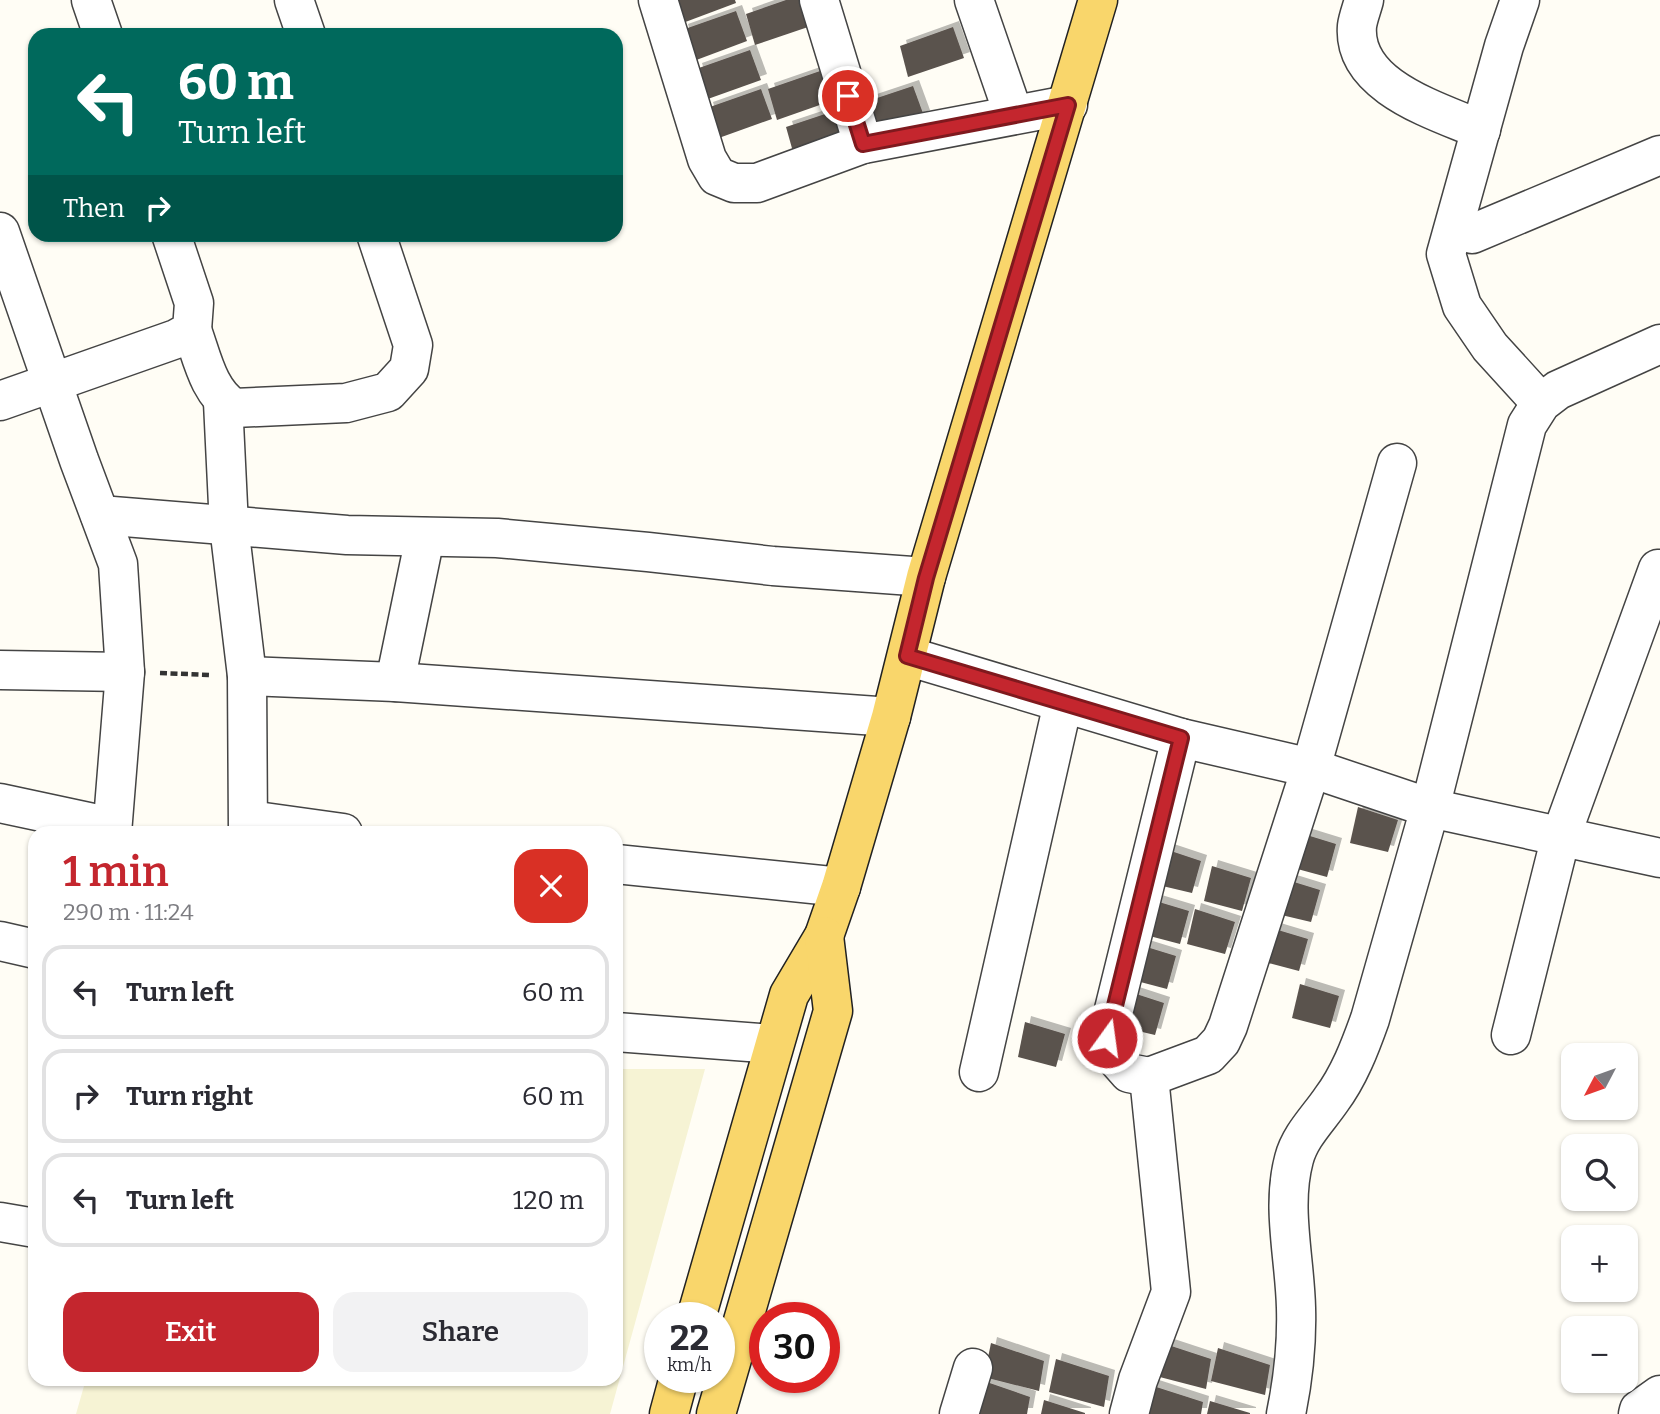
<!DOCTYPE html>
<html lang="en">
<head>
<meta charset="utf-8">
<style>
  :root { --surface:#fff; --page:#f2f2f3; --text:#2b2b33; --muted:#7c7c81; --line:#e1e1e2; --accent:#c4262e }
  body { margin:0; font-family:Bitter,serif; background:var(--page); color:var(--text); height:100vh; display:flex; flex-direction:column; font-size:26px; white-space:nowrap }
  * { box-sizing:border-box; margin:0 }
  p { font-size:23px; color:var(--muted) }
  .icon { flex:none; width:38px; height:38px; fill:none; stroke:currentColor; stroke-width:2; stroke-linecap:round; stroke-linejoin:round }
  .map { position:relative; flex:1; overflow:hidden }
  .details { position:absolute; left:28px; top:826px; width:595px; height:560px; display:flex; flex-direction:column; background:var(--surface); border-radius:21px; box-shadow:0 2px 5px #0004 }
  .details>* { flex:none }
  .hud { position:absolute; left:28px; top:28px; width:595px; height:214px; border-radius:21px; box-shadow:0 2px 5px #0004; background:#00695c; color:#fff; overflow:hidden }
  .needle { width:46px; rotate:229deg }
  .fabs { position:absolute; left:1561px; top:1043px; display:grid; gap:14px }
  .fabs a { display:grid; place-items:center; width:77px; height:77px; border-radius:14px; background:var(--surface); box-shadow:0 2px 5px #0004; font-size:35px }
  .speed { position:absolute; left:644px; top:1302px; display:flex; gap:14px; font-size:35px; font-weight:700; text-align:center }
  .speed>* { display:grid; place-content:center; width:91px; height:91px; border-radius:50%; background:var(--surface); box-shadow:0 2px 5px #0004; line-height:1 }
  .speed small { font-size:18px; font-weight:400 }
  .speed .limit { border:10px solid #d22; background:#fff; color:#111 }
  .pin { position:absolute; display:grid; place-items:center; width:60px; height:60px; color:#fff; margin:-30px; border:4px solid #fff; border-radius:50%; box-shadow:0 2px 7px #0007 }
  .me { position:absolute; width:77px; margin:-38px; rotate:14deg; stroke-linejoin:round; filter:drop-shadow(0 0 5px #0008) }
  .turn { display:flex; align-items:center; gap:24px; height:147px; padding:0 35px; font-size:32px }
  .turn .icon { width:91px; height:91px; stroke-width:2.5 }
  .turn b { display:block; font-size:49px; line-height:60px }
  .then { display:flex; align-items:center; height:66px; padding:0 35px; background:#0003; gap:14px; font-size:26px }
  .round { display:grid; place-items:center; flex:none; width:74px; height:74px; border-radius:21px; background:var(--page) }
  .summary { display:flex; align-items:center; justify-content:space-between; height:119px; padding:0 35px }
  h1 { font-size:42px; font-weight:600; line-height:52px; color:var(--accent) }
  .cta { display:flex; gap:14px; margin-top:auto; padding:14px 35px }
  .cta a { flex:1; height:80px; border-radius:21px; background:var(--accent); color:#fff; font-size:28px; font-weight:600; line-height:80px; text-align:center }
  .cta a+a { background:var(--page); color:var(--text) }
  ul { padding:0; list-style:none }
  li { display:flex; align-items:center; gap:21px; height:94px; margin:0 14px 10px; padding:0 21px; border:4px solid var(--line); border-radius:21px }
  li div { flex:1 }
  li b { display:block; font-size:26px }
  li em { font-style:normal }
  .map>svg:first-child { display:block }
  .farmland { fill:#f6f3d4 }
  .building { fill:#5a524d; filter:url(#shadow) }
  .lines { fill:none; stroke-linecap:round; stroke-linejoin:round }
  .minor-casing { stroke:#444; stroke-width:41 }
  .major-casing { stroke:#222; stroke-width:41 }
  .path { stroke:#333; stroke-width:4.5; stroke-dasharray:7 3.5; stroke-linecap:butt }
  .minor { stroke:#fff; stroke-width:38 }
  .major { stroke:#f9d66b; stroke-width:38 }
  .route-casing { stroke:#7f191e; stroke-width:18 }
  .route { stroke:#c4262e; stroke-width:12 }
</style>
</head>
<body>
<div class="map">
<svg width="1660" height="1414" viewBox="0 0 1660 1414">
  <defs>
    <filter id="shadow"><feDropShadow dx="6" dy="-6" stdDeviation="0" flood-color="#0004"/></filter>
  </defs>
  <rect width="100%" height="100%" fill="#fffdf5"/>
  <polygon class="farmland" points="616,1069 705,1069 610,1414 76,1414 86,1379 616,1379"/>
  <g class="building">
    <polygon points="674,0 735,0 736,3 680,24"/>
    <polygon points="786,0 802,0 811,26 755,45 746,14"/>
    <polygon points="736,11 747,41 691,62 682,30"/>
    <polygon points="953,27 964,58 908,77 900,46"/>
    <polygon points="750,50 761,80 705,100 696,69"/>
    <polygon points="823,70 834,100 777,120 768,89"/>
    <polygon points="913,86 924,116 868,136 859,104"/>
    <polygon points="761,89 772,119 716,139 707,108"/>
    <polygon points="840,109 851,139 795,159 786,127"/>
    <polygon points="1358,807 1398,820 1388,852 1350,843"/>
    <polygon points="1297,832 1336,844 1327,877 1290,867"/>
    <polygon points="1162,848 1201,861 1192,893 1154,884"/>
    <polygon points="1212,866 1251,878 1242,911 1204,901"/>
    <polygon points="1281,878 1320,890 1311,922 1273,913"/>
    <polygon points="1149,899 1189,911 1180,944 1142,934"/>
    <polygon points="1195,909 1235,922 1225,954 1187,944"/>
    <polygon points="1268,927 1308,939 1299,971 1261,961"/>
    <polygon points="1137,944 1176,956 1167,989 1129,979"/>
    <polygon points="1300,984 1339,996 1330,1028 1292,1018"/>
    <polygon points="1124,990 1164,1003 1155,1035 1117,1026"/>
    <polygon points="1025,1022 1065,1034 1056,1067 1018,1057"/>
    <polygon points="1159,1342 1211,1359 1206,1389 1152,1375"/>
    <polygon points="991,1343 1044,1361 1039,1391 984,1377"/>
    <polygon points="1218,1348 1270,1365 1265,1395 1211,1381"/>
    <polygon points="1056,1359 1109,1376 1104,1407 1049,1392"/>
    <polygon points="978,1379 1030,1397 1027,1414 976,1414"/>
    <polygon points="1150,1385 1203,1402 1201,1414 1144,1414"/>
    <polygon points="1044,1400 1085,1413 1085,1414 1041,1414"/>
    <polygon points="1210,1401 1250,1413 1250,1414 1207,1414"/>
  </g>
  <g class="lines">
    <g class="minor-casing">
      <g id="minor">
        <polyline points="91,0 103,35"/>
        <polyline points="294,0 306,35"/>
        <polyline points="658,0 707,159 717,176 734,183 757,183 863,144 1068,105"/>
        <polyline points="819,0 863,144"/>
        <polyline points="974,0 1013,113"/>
        <path d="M1364,0c-2,8 -6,18 -7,26 -5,61 81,85 124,104"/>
        <polyline points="1520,0 1504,46 1446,254 1462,306 1490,347 1541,403"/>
        <polyline points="0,232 79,460 118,564 125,672 112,833"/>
        <polyline points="1472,234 1660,155"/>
        <path d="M192,330c10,27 16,62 42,78l112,-5 42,-11 21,-23 4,-24 -37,-111"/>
        <polyline points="0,401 176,339 192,330 194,303 171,234"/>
        <polyline points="223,402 229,526 247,676 248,833"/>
        <polyline points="100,515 347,535 497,538 648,552 773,566 926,577"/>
        <polyline points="907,656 1181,738 1311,768 1430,808 1660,858"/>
        <polyline points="0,670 125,672"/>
        <polyline points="247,676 395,682 891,717"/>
        <polyline points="395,682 425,537"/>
        <polyline points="1181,738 1107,1038 1114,1056 1129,1073 1149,1077 1208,1055 1221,1041 1228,1026 1311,768 1397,463"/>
        <polyline points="0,803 112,827"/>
        <polyline points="249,820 343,833"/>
        <polyline points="616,864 841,887"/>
        <polyline points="0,941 35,949"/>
        <polyline points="616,1032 774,1044"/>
        <polyline points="1511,1035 1561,836 1658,569"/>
        <polyline points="979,1072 1063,703"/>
        <polyline points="0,1222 35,1228"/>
        <polyline points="959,1414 973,1368"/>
        <polyline points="1129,1414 1138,1380 1171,1292 1149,1077"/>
        <path d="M1286,1414c7,-34 11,-72 10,-106 -1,-49 -15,-101 -2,-149 6,-23 24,-40 37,-59 18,-24 29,-53 39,-81l60,-211 97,-383 14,-22 17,-13 102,-46"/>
        <polyline points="1638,1414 1639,1410 1660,1395"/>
      </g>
    </g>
    <g class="major-casing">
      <g id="major">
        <polyline points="696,1318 789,995 824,936 841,887 891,717 926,577 1098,0"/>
        <polyline points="669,1414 679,1377"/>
        <polyline points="716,1414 833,1011 824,936"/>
      </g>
    </g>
    <polyline class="path" points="160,673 211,675"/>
    <use href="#minor" class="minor"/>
    <use href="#major" class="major"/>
  </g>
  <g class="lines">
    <g class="route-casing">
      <polyline id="route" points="848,96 863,144 1068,105 926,578 907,656 1181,738 1107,1038"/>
    </g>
    <use href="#route" class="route"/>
  </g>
</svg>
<div class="fabs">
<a><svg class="needle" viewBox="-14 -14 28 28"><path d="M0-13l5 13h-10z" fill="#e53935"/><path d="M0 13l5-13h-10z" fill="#7c7c81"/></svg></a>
<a><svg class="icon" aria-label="search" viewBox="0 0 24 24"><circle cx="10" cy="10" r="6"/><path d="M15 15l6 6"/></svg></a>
<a>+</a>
<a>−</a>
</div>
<div class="speed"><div>22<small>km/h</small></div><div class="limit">30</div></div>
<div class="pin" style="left:848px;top:96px;background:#d93025"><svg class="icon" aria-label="arrive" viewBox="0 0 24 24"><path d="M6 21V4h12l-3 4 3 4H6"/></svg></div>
<svg class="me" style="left:1107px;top:1038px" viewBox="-20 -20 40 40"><circle r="17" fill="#c4262e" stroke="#fff" stroke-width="3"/><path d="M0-11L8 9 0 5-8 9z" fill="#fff"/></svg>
<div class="hud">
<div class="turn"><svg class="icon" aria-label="left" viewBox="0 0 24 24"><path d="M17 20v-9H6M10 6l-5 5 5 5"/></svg><div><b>60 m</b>Turn left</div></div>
<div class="then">Then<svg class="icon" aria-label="right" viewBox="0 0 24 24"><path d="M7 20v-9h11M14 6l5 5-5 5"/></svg></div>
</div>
<section class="details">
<div class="summary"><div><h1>1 min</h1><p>290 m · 11:24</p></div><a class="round" style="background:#d93025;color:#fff"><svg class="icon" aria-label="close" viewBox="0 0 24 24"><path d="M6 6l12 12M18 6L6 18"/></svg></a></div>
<ul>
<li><svg class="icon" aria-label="left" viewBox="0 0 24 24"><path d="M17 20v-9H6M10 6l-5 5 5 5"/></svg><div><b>Turn left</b></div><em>60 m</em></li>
<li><svg class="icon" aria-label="right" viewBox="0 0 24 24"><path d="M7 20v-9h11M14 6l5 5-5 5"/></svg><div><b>Turn right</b></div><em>60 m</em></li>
<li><svg class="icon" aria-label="left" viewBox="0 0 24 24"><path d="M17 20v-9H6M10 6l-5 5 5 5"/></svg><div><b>Turn left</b></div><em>120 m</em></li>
</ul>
<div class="cta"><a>Exit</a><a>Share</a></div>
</section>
</div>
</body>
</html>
